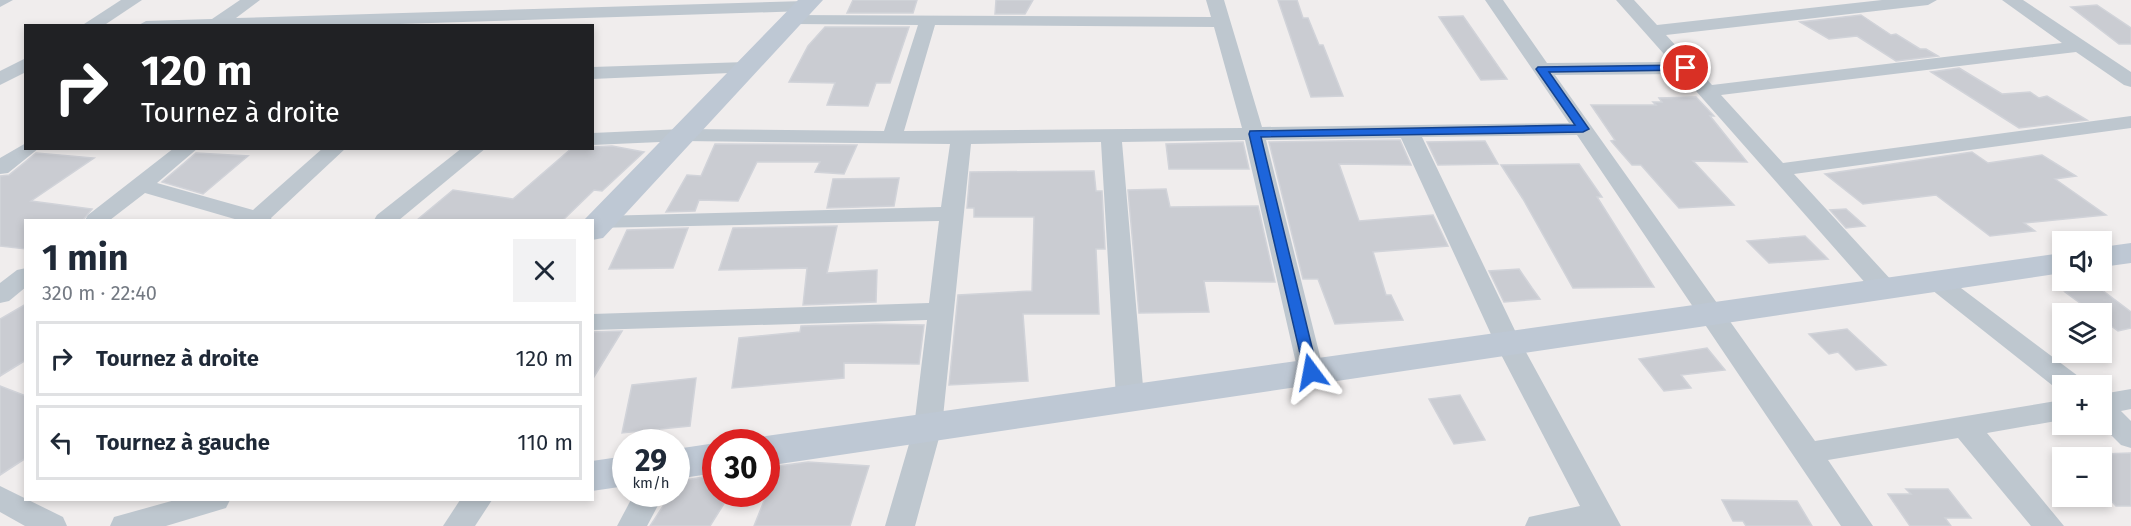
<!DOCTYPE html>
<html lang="fr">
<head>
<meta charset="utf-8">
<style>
  :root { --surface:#fff; --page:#f2f2f3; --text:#1f2937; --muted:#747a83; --line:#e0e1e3 }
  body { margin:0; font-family:"Fira Sans",sans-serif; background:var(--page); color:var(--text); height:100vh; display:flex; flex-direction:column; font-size:22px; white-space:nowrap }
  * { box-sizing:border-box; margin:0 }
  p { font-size:20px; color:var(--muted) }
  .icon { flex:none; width:33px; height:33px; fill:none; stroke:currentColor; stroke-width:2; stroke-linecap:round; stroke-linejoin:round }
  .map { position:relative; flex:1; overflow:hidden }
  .details { position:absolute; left:24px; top:219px; width:570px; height:282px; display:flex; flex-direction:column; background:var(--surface); border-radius:0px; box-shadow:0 3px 9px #0003 }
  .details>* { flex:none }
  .top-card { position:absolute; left:24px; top:24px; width:570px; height:126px; border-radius:0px; box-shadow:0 3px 9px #0003; background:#202124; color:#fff; overflow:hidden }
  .buttons { position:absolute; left:2052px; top:231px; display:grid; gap:12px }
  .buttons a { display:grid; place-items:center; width:60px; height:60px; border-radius:0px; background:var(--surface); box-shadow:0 3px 9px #0003; font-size:30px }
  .speed { position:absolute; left:612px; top:429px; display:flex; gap:12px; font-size:30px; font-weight:700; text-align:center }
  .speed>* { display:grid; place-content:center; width:78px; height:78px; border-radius:50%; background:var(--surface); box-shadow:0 3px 9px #0003; line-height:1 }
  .speed small { font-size:15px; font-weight:400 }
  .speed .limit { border:9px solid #d22; background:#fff; color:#111 }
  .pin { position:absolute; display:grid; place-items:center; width:51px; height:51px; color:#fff; margin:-26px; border:3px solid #fff; border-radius:50%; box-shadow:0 2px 6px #0007 }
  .me { position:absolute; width:66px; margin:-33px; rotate:347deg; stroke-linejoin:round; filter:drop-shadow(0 0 4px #0008) }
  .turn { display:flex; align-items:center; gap:21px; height:126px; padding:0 18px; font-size:27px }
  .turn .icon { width:78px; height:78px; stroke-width:2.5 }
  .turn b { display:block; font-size:42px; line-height:51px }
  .round { display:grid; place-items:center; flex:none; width:63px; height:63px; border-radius:0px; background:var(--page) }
  .headline { display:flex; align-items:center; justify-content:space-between; height:102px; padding:0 18px }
  h1 { font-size:36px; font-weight:700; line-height:45px }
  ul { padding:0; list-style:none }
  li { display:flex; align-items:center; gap:18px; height:75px; margin:0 12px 9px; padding:0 6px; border:3px solid var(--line); border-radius:0px }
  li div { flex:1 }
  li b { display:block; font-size:22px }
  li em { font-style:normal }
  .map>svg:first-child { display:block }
  .building { fill:#caccd2; stroke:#d1d3d9; stroke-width:1.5 }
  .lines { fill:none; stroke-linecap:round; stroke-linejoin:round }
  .street { fill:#bec7cf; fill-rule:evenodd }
  .secondary { fill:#bec8d4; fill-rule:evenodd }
  .route { fill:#1d65db; stroke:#13428e; stroke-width:1.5 }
</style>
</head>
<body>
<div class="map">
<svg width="2131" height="526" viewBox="0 0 2131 526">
  <rect width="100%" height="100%" fill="#f0eded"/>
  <g class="building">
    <polygon points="853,0 917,0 913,13 847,13"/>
    <polygon points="996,0 1033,0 1025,14 995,14"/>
    <polygon points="1278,0 1297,0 1303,18 1308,18 1319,45 1323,45 1343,96 1311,97"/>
    <polygon points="2097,5 2131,28 2131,44 2119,44 2071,7"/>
    <polygon points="1861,15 1891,35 1896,34 1920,49 1926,49 1938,56 1896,61 1857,36 1829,39 1800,22"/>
    <polygon points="1463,16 1507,79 1481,80 1439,17"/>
    <polygon points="825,27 909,27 890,83 876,83 868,106 827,105 835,83 789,82 808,46"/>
    <polygon points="1959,68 2002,94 2030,92 2039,98 2047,96 2087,120 2019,128 1931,72"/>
    <polygon points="1696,97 1714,116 1710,116 1747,162 1693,161 1734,205 1679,208 1641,165 1632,165 1611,141 1615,140 1591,105 1656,105 1653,102 1662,102 1659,98"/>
    <polygon points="1400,140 1411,165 1339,164 1359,221 1433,215 1448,246 1373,252 1386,295 1391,295 1403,320 1335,324 1318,279 1303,279 1269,142"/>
    <polygon points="1485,141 1498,164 1438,165 1427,142"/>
    <polygon points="1243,142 1249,169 1169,169 1166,144"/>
    <polygon points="715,144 856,145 857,145 844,174 815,172 820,162 757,162 738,201 699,200 695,211 666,212 687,175 701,176"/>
    <polygon points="612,146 644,152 602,191 594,190 563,220 417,220 453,190 513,199 572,148"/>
    <polygon points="1972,152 1988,163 2042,155 2076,176 2055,179 2106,215 2024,223 2035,231 1990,236 1936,195 1863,204 1825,174"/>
    <polygon points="36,153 94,158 31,201 92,209 83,220 26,220 26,249 0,246 0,176 9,175"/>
    <polygon points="196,153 248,156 203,194 162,182"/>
    <polygon points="1579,164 1602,197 1597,197 1654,287 1573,288 1523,199 1501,165"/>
    <polygon points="1094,171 1096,191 1102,191 1105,249 1096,249 1099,314 1023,314 1028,381 949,385 958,295 1032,291 1034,217 974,217 974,208 967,208 970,172"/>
    <polygon points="899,178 894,206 827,208 833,179"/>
    <polygon points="1166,189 1170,207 1258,206 1275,282 1204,281 1209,312 1139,313 1128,190"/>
    <polygon points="1846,209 1865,226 1846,228 1830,210"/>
    <polygon points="837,226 827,273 877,270 876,302 803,305 807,268 719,270 733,228"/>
    <polygon points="688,228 673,268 609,269 627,230"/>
    <polygon points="1805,236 1828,259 1769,263 1747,241"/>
    <polygon points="1519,269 1532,288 1540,299 1504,302 1489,271"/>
    <polygon points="2098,287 2131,312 2131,328 2118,331 2102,319 2102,314 2095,314 2065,292"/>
    <polygon points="26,304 26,360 0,376 0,319"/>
    <polygon points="875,324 924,325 919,364 844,363 844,378 732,388 739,338 800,332 801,326"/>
    <polygon points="1847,329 1886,365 1856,370 1838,352 1829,354 1809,334"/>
    <polygon points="622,331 592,380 592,332"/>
    <polygon points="1707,348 1725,370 1681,375 1691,388 1664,391 1639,359"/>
    <polygon points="696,378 690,426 622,433 632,385"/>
    <polygon points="0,386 26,396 26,458 0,475"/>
    <polygon points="1460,395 1485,440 1454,444 1429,399"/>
    <polygon points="2131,453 2131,506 2116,506 2102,491 2102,454"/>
    <polygon points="808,462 869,466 850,526 754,526 778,466"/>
    <polygon points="703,477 716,480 716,494 730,494 710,526 650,526 671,494 676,494 680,481"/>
    <polygon points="1906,489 1948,489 1971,518 1945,518 1951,526 1910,526 1888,494 1911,494"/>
    <polygon points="1722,500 1797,501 1812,526 1746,526 1743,521 1733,521"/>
  </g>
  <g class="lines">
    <g class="street">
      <polygon points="0,0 13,0 0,7"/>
      <polygon points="121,0 142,0 103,26 81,26"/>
      <polygon points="240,0 260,0 236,18 805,1 814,6 805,11 337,26 137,26 146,21 212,19"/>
      <path d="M1206,0h18l38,127 307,-4 -84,-123h18l44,63 124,-1 -55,-62h18l23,25 225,-25h55l-9,5 -262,30 46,50 350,-42 -60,-43h21l108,72v15l-7,-2 -48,-33 -355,43 62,68 348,-47v12l-337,46 99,108 3,6 -3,6 -9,2 -9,-2 -194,-220 -126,1 260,366 247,-41v20l-75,13 77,93h-33l-73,-88 -130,22 45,66h-32l-264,-391 -155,2 99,206 100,183h-96l4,-9 51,-11 -85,-163 -94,-205 -135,2 58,232 -4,7 -9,2 -9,-2 -4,-7 -53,-232 -123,2 22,256 -4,7 -10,3 -10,-3 -4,-7 -15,-256 -130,2 -29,283 -27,99h-30l29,-99 13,-107 -335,10v-16l337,-11 10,-82 -347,7v-8h-2l10,-4 341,-9 9,-63 -267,-3 -91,4v-12l91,-4 201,2 34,-106 -125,-1 -9,-5 3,-4 424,2zM935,25l279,2 28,101 -338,3z"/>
      <polygon points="26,58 26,72 0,85 0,71"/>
      <polygon points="746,62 755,68 753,72 592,79 592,67"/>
      <polygon points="26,143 26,148 39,148 8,173 0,174 0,158"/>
      <polygon points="174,148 198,148 157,183 253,210 323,148 346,148 271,218 272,220 238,220 145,193 110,220 85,220 88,215"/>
      <polygon points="462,148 486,148 399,220 374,220 377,215"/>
      <polygon points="26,268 26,287 9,301 0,303 0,283 17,270"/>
      <polygon points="1936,273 1945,276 2082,379 2085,386 2062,386 2062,393 1927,286 1924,281 1927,276"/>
      <polygon points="2131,389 2131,409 2121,411 2131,421 2131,448 2121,445 2100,424 2102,394"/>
      <polygon points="0,486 63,517 67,526 25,526 0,512"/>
      <polygon points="634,494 664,494 647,526 617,526"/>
      <polygon points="175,500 230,500 226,508 166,526 110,526 114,517"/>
      <polygon points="460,500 492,500 475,526 443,526"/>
    </g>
    <g class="secondary">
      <polygon points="798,0 823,0 603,238 592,240 592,220 584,220"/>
      <polygon points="2131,243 2131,263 2102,267 2102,247"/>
      <polygon points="2062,253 2062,273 766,466 766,442 751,442 766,436"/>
      <polygon points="716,443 716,473 676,479 676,449"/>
      <polygon points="626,456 626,486 592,491 592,461"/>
    </g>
  </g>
  <polygon class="route" points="1686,65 1692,68 1690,70 1549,72 1589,129 1583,132 1261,137 1318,372 1311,377 1305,375 1249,134 1250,131 1575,125 1536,69 1538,67"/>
</svg>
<div class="buttons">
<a><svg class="icon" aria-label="sound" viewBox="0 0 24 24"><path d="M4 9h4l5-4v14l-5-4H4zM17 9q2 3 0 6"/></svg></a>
<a><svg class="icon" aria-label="layers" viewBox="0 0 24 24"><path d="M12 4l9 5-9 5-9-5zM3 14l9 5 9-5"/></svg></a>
<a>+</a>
<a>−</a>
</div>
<div class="speed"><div>29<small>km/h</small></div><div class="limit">30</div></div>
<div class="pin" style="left:1686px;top:68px;background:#d93025"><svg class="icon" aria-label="arrive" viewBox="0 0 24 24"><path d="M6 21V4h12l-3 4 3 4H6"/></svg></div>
<svg class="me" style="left:1311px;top:372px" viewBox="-20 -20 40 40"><path d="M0-17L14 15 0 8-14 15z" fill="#1d65db" stroke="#fff" stroke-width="4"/></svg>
<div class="top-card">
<div class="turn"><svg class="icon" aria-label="right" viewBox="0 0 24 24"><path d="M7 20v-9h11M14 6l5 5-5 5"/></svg><div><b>120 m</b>Tournez à droite</div></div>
</div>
<section class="details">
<div class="headline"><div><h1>1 min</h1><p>320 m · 22:40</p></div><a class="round"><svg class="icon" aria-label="close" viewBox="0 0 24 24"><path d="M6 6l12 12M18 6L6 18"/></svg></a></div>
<ul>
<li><svg class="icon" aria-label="right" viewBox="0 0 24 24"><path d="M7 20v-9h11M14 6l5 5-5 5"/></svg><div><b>Tournez à droite</b></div><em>120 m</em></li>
<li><svg class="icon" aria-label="left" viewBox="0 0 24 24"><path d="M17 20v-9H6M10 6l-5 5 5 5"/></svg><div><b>Tournez à gauche</b></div><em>110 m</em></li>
</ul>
</section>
</div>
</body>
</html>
